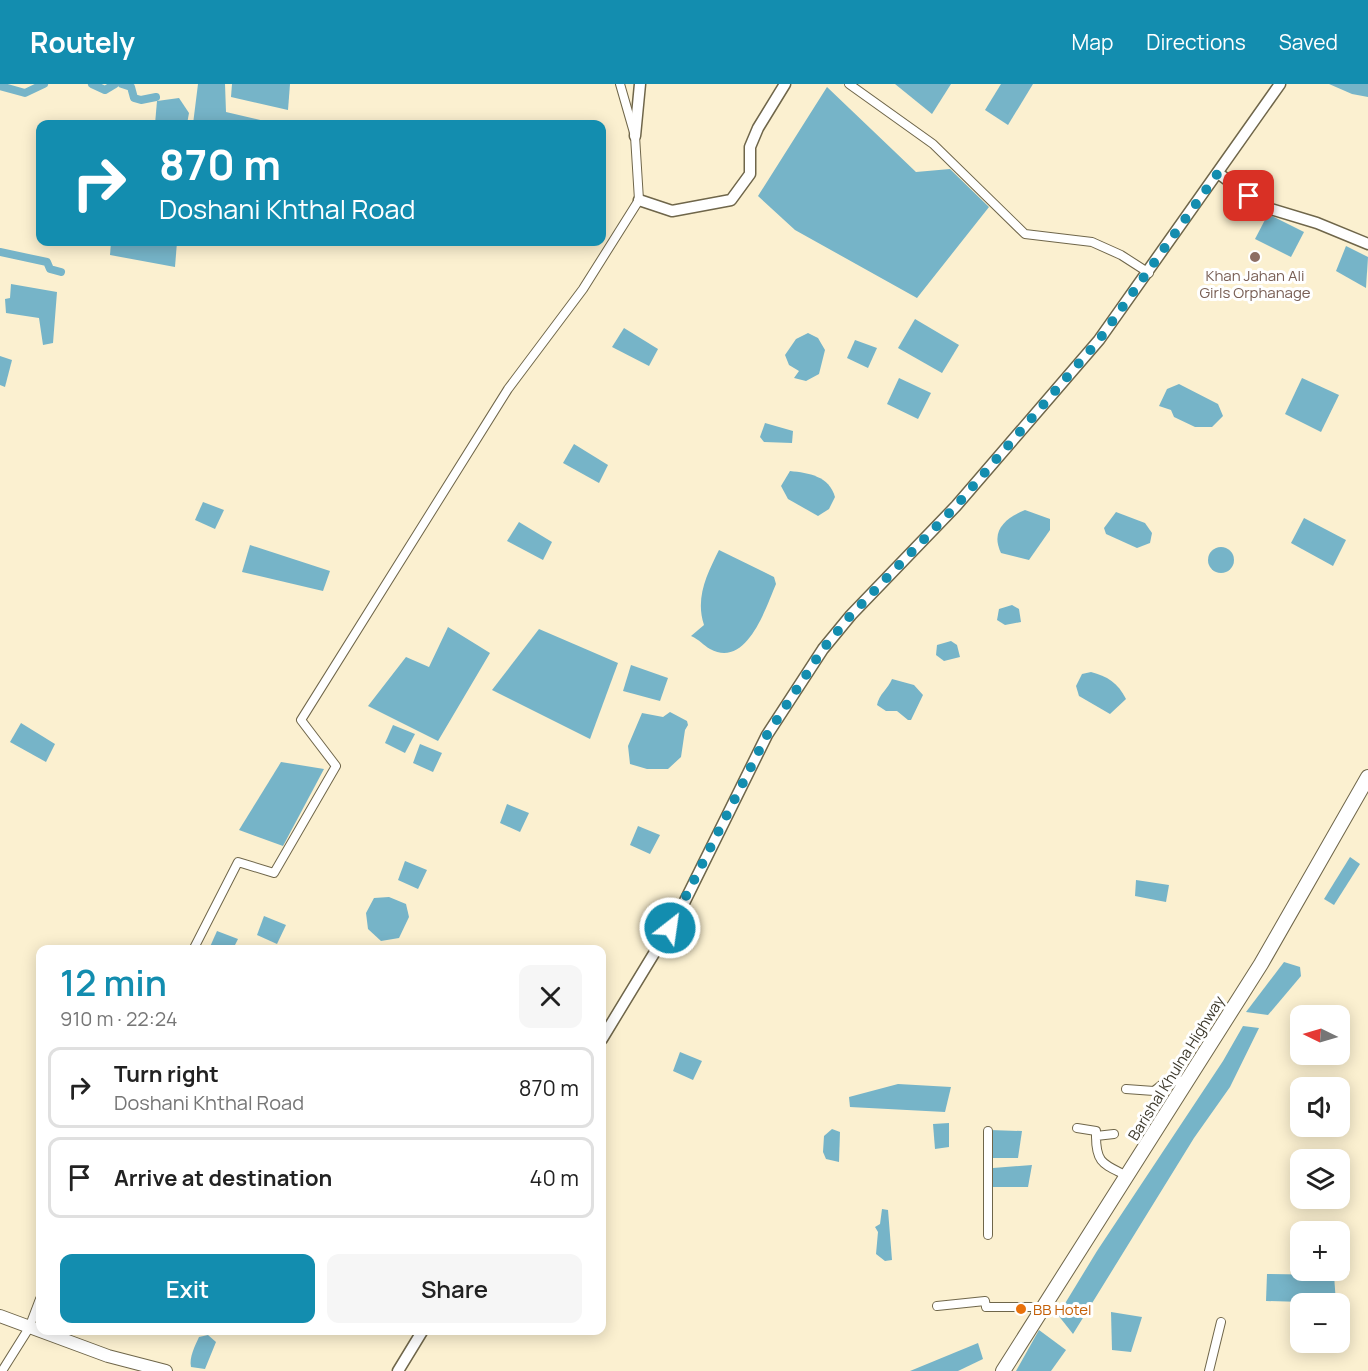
<!DOCTYPE html>
<html lang="en">
<head>
<meta charset="utf-8">
<style>
  :root { --surface:#fff; --page:#f6f6f6; --text:#222; --muted:#767676; --line:#e0e0e0; --accent:#138daf }
  body { margin:0; font-family:Manrope,sans-serif; background:var(--page); color:var(--text); height:100vh; display:flex; flex-direction:column; font-size:22px; white-space:nowrap }
  * { box-sizing:border-box; margin:0 }
  p { font-size:20px; color:var(--muted) }
  .icon { flex:none; width:33px; height:33px; fill:none; stroke:currentColor; stroke-width:2; stroke-linecap:round; stroke-linejoin:round }
  .map { position:relative; flex:1; overflow:hidden }
  .drawer { position:absolute; left:36px; top:861px; width:570px; height:390px; display:flex; flex-direction:column; background:var(--surface); border-radius:12px; box-shadow:0 3px 15px #0003 }
  .drawer>* { flex:none }
  .hud { position:absolute; left:36px; top:36px; width:570px; height:126px; border-radius:12px; box-shadow:0 3px 15px #0003; background:#138daf; color:#fff; overflow:hidden }
  .needle { width:39px; rotate:275deg }
  .controls { position:absolute; left:1290px; top:921px; display:grid; gap:12px }
  .controls a { display:grid; place-items:center; width:60px; height:60px; border-radius:12px; background:var(--surface); box-shadow:0 3px 15px #0003; font-size:30px }
  .pin { position:absolute; display:grid; place-items:center; width:51px; height:51px; color:#fff; margin:-26px; border-radius:12px; box-shadow:0 3px 9px #0006 }
  .me { position:absolute; width:66px; margin:-33px; rotate:30deg; stroke-linejoin:round; filter:drop-shadow(0 0 4px #0008) }
  .turn { display:flex; align-items:center; gap:21px; height:126px; padding:0 24px; font-size:27px }
  .turn .icon { width:78px; height:78px; stroke-width:2.5 }
  .turn b { display:block; font-size:42px; line-height:51px }
  .round { display:grid; place-items:center; flex:none; width:63px; height:63px; border-radius:12px; background:var(--page) }
  .headline { display:flex; align-items:center; justify-content:space-between; height:102px; padding:0 24px }
  h1 { font-size:36px; font-weight:600; line-height:45px; color:var(--accent) }
  .cta { display:flex; gap:12px; margin-top:auto; padding:12px 24px }
  .cta a { flex:1; height:69px; border-radius:12px; background:var(--accent); color:#fff; font-size:24px; font-weight:600; line-height:69px; text-align:center }
  .cta a+a { background:var(--page); color:var(--text) }
  ul { padding:0; list-style:none }
  li { display:flex; align-items:center; gap:18px; height:81px; margin:0 12px 9px; padding:0 12px; border:3px solid var(--line); border-radius:12px }
  li div { flex:1 }
  li b { display:block; font-size:22px }
  li em { font-style:normal }
  header { display:flex; align-items:center; gap:36px; box-sizing:border-box; height:84px; padding:0 30px; background:var(--accent); color:#fff }
  header strong { font-size:28px }
  nav { display:flex; gap:33px; margin-inline-start:auto; font-size:21px }
  .map>svg:first-child { display:block }
  .water { fill:#76b4c8 }
  .lines { fill:none; stroke-linecap:round; stroke-linejoin:round }
  .canal { stroke:#76b4c8; stroke-width:8 }
  .street-casing { stroke:#6f664a; stroke-width:10 }
  .secondary-casing { stroke:#6f664a; stroke-width:13 }
  .primary-casing { stroke:#6f664a; stroke-width:14 }
  .highway-casing { stroke:#6f664a; stroke-width:16 }
  .street { stroke:#fff; stroke-width:8 }
  .secondary { stroke:#fff; stroke-width:10 }
  .primary { stroke:#fff; stroke-width:12 }
  .highway { stroke:#fff; stroke-width:14 }
  .route { stroke:#138daf; stroke-width:10; stroke-dasharray:0 18 }
  .education-dot { fill:#8d6e63; stroke:#fff; stroke-width:2 }
  .food-dot { fill:#e8710a; stroke:#fff; stroke-width:2 }
  .labels { text-anchor:middle; dominant-baseline:central; stroke-width:6; stroke-linejoin:round; paint-order:stroke }
  .education-label { font-size:15px; fill:#785e54; stroke:#fff }
  .street-label { font-size:15px; fill:#3e3a2d; stroke:#fff }
  .food-label { font-size:15px; fill:#c56008; stroke:#fff; text-anchor:start }
</style>
</head>
<body>
<header>
<strong>Routely</strong>
<nav><a>Map</a><a>Directions</a><a>Saved</a></nav>
</header>
<div class="map">
<svg width="1368" height="1287" viewBox="0 0 1368 1287">
  <rect width="100%" height="100%" fill="#fbf0d0"/>
  <g class="water">
    <polygon points="198,0 225,0 226,28 277,40 193,40"/>
    <polygon points="232,0 290,0 288,26 231,13"/>
    <polygon points="895,0 951,0 932,30"/>
    <polygon points="1001,0 1033,0 1008,41 985,26"/>
    <polygon points="1329,0 1368,0 1368,13 1352,10"/>
    <polygon points="827,3 916,88 950,85 989,123 917,214 795,146 758,112"/>
    <polygon points="179,14 189,29 187,40 155,40 157,17"/>
    <polygon points="1268,130 1304,148 1291,173 1255,155"/>
    <polygon points="111,158 177,158 175,183 110,171"/>
    <polygon points="1346,162 1368,173 1366,204 1336,187"/>
    <polygon points="11,200 57,208 53,259 43,261 39,234 6,229 5,215 10,214"/>
    <polygon points="915,235 959,261 942,289 898,264"/>
    <polygon points="624,244 658,265 649,282 612,263"/>
    <polygon points="808,249 818,254 825,266 819,290 806,297 794,294 799,287 789,281 785,271 796,255"/>
    <polygon points="855,256 877,264 868,284 847,274"/>
    <polygon points="0,272 12,276 5,303 0,301"/>
    <polygon points="899,294 931,309 918,335 887,320"/>
    <polygon points="1302,294 1339,311 1321,348 1285,330"/>
    <polygon points="1179,300 1218,320 1223,332 1212,343 1195,343 1174,333 1171,326 1159,322 1167,305"/>
    <polygon points="765,339 793,347 792,359 764,358 760,353"/>
    <polygon points="574,360 608,381 599,399 563,379"/>
    <path d="M790,387c19,2 39,5 45,26l-6,12 -11,7 -30,-17 -7,-13z"/>
    <polygon points="203,418 224,426 215,445 195,436"/>
    <path d="M1025,426l25,9v11l-21,30 -28,-7c-11,-23 5,-35 24,-43z"/>
    <polygon points="1116,428 1145,439 1152,449 1150,459 1137,464 1106,450 1104,444"/>
    <polygon points="1304,434 1346,456 1333,482 1291,459"/>
    <polygon points="519,438 552,458 543,476 507,457"/>
    <polygon points="250,461 330,487 323,507 242,488"/>
    <circle cx="1221" cy="476" r="13"/>
    <path d="M719,466l55,27 2,7c-10,23 -29,85 -66,65 -7,-4 -10,-9 -19,-13l13,-11c-9,-27 3,-51 15,-75z"/>
    <polygon points="1012,521 1019,525 1021,538 1005,541 997,536 999,525"/>
    <polygon points="448,543 490,569 438,657 368,622 406,573 429,583"/>
    <polygon points="539,545 618,579 590,655 492,606"/>
    <polygon points="951,557 957,561 960,573 944,577 936,571 937,561"/>
    <polygon points="631,581 668,594 660,617 623,607"/>
    <path d="M1091,588c16,4 27,11 35,27l-16,15 -31,-18 -3,-10 6,-12z"/>
    <path d="M892,595l22,6 9,10 -12,25h-3l-11,-9h-11l-9,-6c2,-11 11,-16 15,-26z"/>
    <polygon points="670,628 687,637 688,641 685,646 681,673 668,685 647,685 630,680 628,662 642,629 663,633"/>
    <polygon points="21,639 55,660 46,678 10,658"/>
    <polygon points="393,641 415,650 405,669 385,659"/>
    <polygon points="420,660 442,669 433,688 413,679"/>
    <polygon points="281,678 324,685 283,762 239,746"/>
    <polygon points="507,720 529,729 520,748 500,739"/>
    <polygon points="638,742 660,751 650,770 630,761"/>
    <polygon points="1350,773 1360,780 1334,821 1324,815"/>
    <polygon points="405,777 427,786 418,805 398,796"/>
    <polygon points="1136,796 1169,801 1166,818 1135,812"/>
    <polygon points="389,813 406,820 409,833 399,854 381,857 368,845 366,829 374,814"/>
    <polygon points="264,832 286,841 277,860 257,851"/>
    <polygon points="217,847 238,855 233,865 209,865"/>
    <polygon points="1284,878 1300,883 1301,892 1268,931 1246,928"/>
    <polygon points="1243,942 1259,944 1230,1003 1194,1054 1073,1250 1058,1231 1097,1167 1223,977"/>
    <polygon points="680,968 702,977 693,996 673,987"/>
    <polygon points="898,1000 951,1003 945,1028 850,1023 849,1013"/>
    <polygon points="949,1039 949,1063 935,1065 933,1040"/>
    <polygon points="832,1045 840,1048 839,1078 826,1075 823,1068 824,1052"/>
    <polygon points="990,1046 1022,1047 1018,1074 992,1074"/>
    <polygon points="1032,1081 1028,1103 993,1103 993,1084"/>
    <polygon points="882,1125 888,1126 892,1176 885,1177 876,1170 878,1148 875,1143 880,1140"/>
    <polygon points="1267,1190 1334,1191 1336,1219 1266,1217"/>
    <polygon points="1111,1228 1142,1233 1131,1268 1112,1266"/>
    <polygon points="1039,1246 1066,1266 1051,1287 1016,1287"/>
    <path d="M208,1251l8,7 -11,27 -14,-2c-2,-10 4,-21 8,-30z"/>
    <polygon points="978,1259 983,1275 958,1287 910,1287"/>
  </g>
  <g class="lines">
    <g class="canal">
      <polyline points="92,0 105,6 115,0"/>
      <polyline points="122,0 131,3 134,14 141,16 156,13"/>
      <polyline points="0,2 25,9 44,0"/>
      <polyline points="0,168 47,178 50,185 61,188"/>
    </g>
    <g class="street-casing">
      <g id="street">
        <polyline points="849,0 933,60 1025,150 1092,158 1121,171 1149,189"/>
        <polyline points="193,866 238,778 274,789 336,682 301,636 508,305 583,205 639,116 635,52 620,0"/>
        <polyline points="1126,1005 1154,1007 1164,999 1186,996"/>
        <polyline points="1077,1044 1096,1047 1096,1052"/>
        <path d="M1114,1050l-18,2c0,28 8,28 31,40"/>
        <polyline points="988,1151 988,1047"/>
        <polyline points="937,1222 985,1217 986,1223 1044,1223"/>
        <polyline points="2,1287 29,1244 40,1215"/>
        <polyline points="1209,1287 1221,1238"/>
      </g>
    </g>
    <g class="secondary-casing">
      <g id="secondary">
        <polyline points="635,52 640,0"/>
        <polyline points="1218,89 1264,123 1317,139 1368,160"/>
        <polyline points="639,116 672,127 731,116 750,90 750,63 758,44 785,0"/>
        <polyline points="602,955 681,825 767,651 823,565 851,531 956,422 1099,256 1280,0"/>
        <polyline points="398,1287 423,1246"/>
      </g>
    </g>
    <g class="primary-casing">
      <polyline id="primary" points="0,1232 108,1272 166,1287"/>
    </g>
    <g class="highway-casing">
      <polyline id="highway" points="1003,1287 1261,880 1368,693"/>
    </g>
    <use href="#street" class="street"/>
    <use href="#secondary" class="secondary"/>
    <use href="#primary" class="primary"/>
    <use href="#highway" class="highway"/>
  </g>
  <g class="lines">
    <polyline class="route" points="670,844 767,651 823,565 851,531 956,422 1099,256 1218,89 1249,112"/>
  </g>
  <circle class="education-dot" cx="1255" cy="173" r="6"/>
  <circle class="food-dot" cx="1021" cy="1225" r="6"/>
  <g class="labels">
    <g class="education-label">
      <text x="1255" y="191">Khan Jahan Ali<tspan x="1255" dy="17">Girls Orphanage</tspan></text>
    </g>
    <g class="street-label">
      <text transform="translate(1176 984) rotate(-58)">Barishal Khulna Highway</text>
    </g>
    <g class="food-label">
      <text x="1033" y="1225">BB Hotel</text>
    </g>
  </g>
</svg>
<div class="controls">
<a><svg class="needle" viewBox="-14 -14 28 28"><path d="M0-13l5 13h-10z" fill="#e53935"/><path d="M0 13l5-13h-10z" fill="#767676"/></svg></a>
<a><svg class="icon" aria-label="sound" viewBox="0 0 24 24"><path d="M4 9h4l5-4v14l-5-4H4zM17 9q2 3 0 6"/></svg></a>
<a><svg class="icon" aria-label="layers" viewBox="0 0 24 24"><path d="M12 4l9 5-9 5-9-5zM3 14l9 5 9-5"/></svg></a>
<a>+</a>
<a>−</a>
</div>
<div class="pin" style="left:1249px;top:112px;background:#d93025"><svg class="icon" aria-label="arrive" viewBox="0 0 24 24"><path d="M6 21V4h12l-3 4 3 4H6"/></svg></div>
<svg class="me" style="left:670px;top:844px" viewBox="-20 -20 40 40"><circle r="17" fill="#138daf" stroke="#fff" stroke-width="3"/><path d="M0-11L8 9 0 5-8 9z" fill="#fff"/></svg>
<div class="hud">
<div class="turn"><svg class="icon" aria-label="right" viewBox="0 0 24 24"><path d="M7 20v-9h11M14 6l5 5-5 5"/></svg><div><b>870 m</b>Doshani Khthal Road</div></div>
</div>
<section class="drawer">
<div class="headline"><div><h1>12 min</h1><p>910 m · 22:24</p></div><a class="round"><svg class="icon" aria-label="close" viewBox="0 0 24 24"><path d="M6 6l12 12M18 6L6 18"/></svg></a></div>
<ul>
<li><svg class="icon" aria-label="right" viewBox="0 0 24 24"><path d="M7 20v-9h11M14 6l5 5-5 5"/></svg><div><b>Turn right</b><p>Doshani Khthal Road</p></div><em>870 m</em></li>
<li><svg class="icon" aria-label="arrive" viewBox="0 0 24 24"><path d="M6 21V4h12l-3 4 3 4H6"/></svg><div><b>Arrive at destination</b></div><em>40 m</em></li>
</ul>
<div class="cta"><a>Exit</a><a>Share</a></div>
</section>
</div>
</body>
</html>
